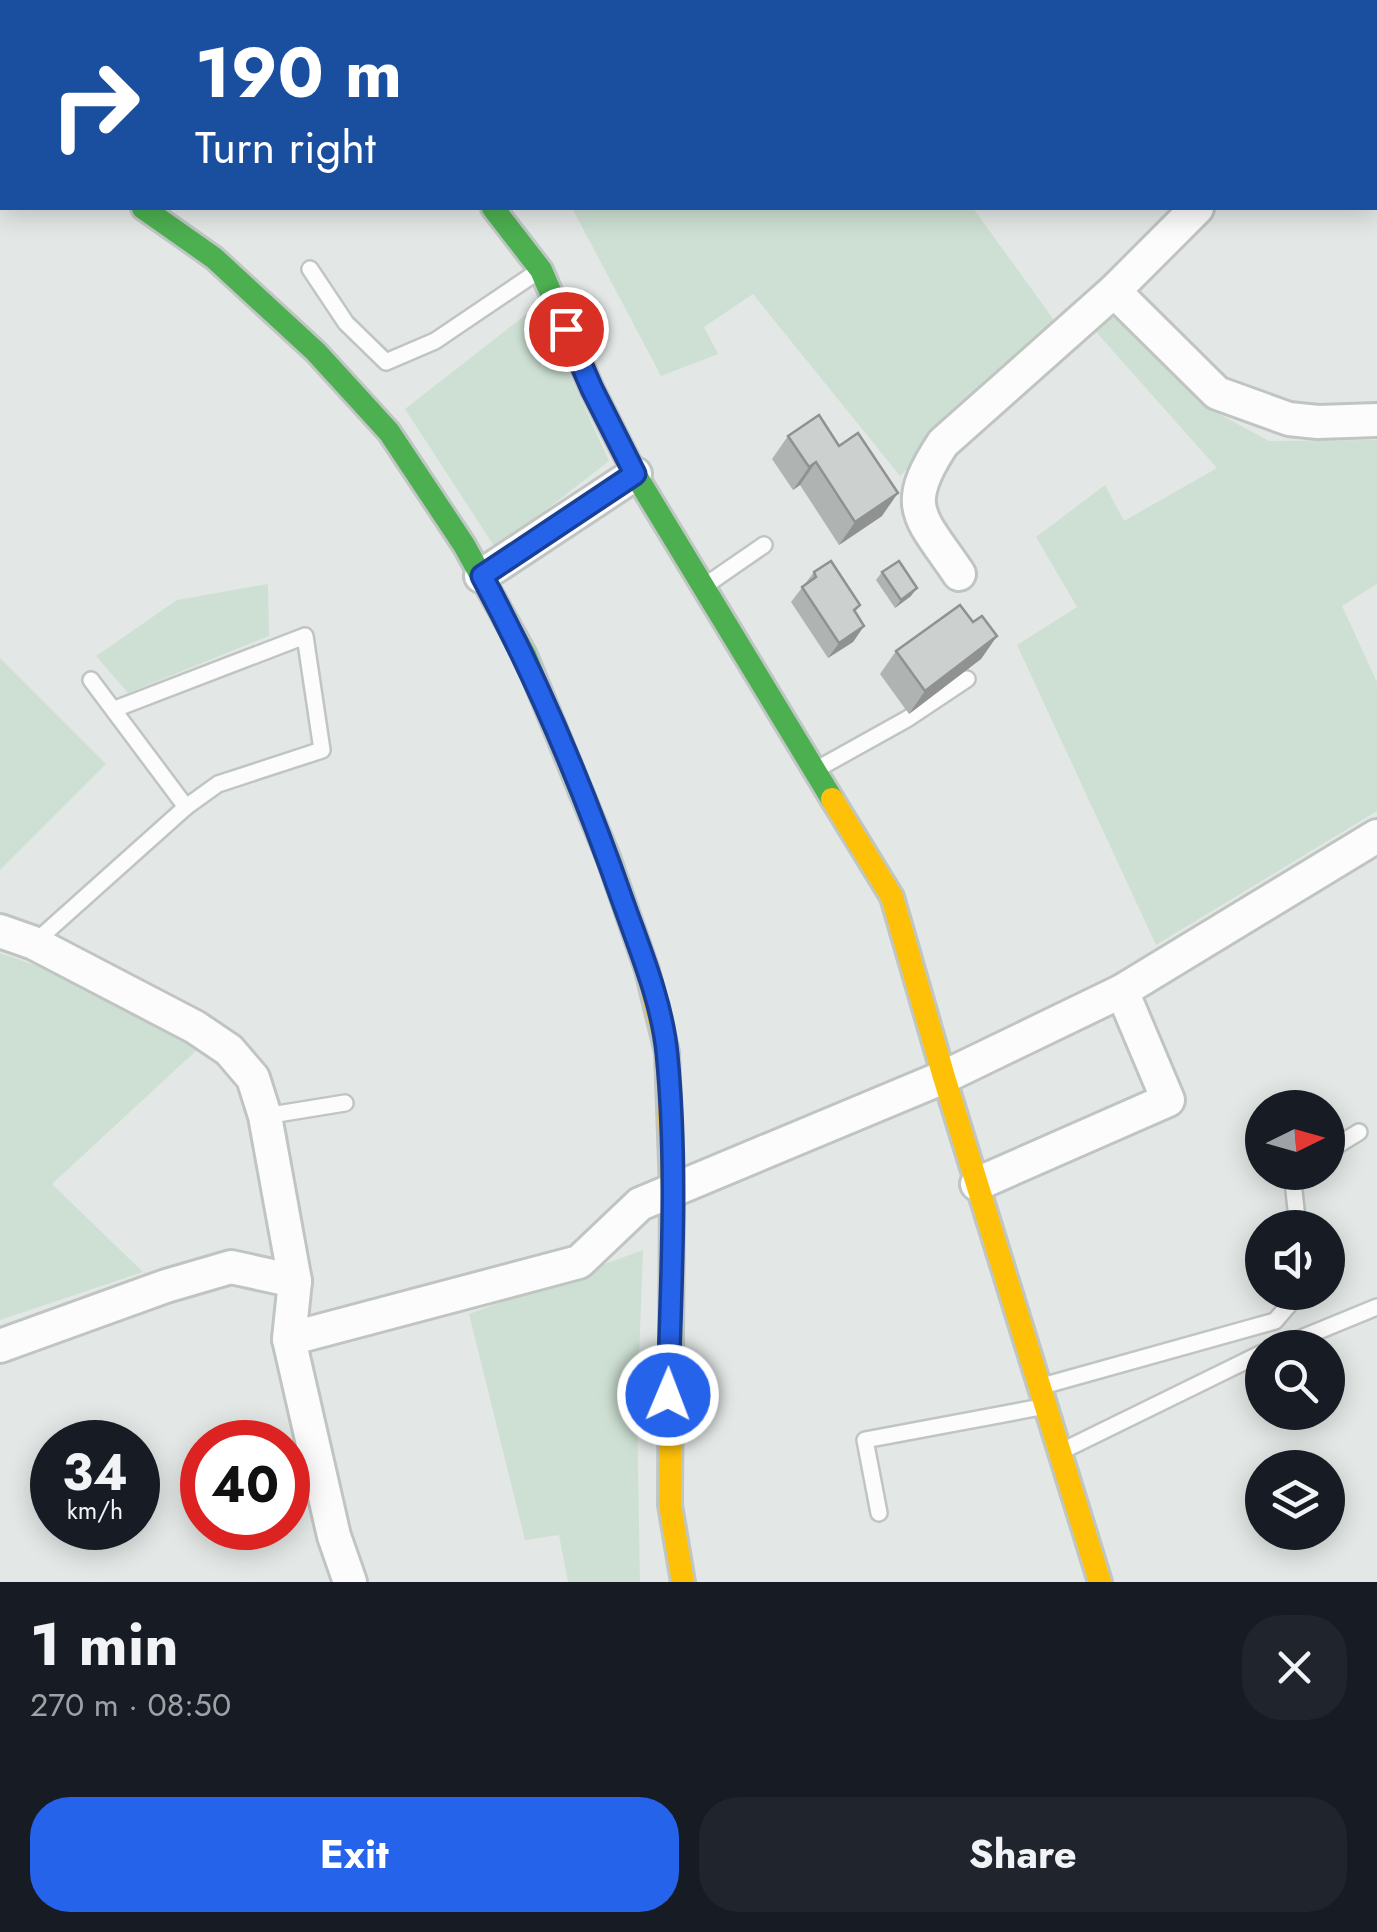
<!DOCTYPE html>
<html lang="en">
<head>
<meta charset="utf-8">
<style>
  :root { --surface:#171b24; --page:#20242c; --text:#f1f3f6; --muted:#9ea1a6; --accent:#2563eb }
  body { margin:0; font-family:Jost,sans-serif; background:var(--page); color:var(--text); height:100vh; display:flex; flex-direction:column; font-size:38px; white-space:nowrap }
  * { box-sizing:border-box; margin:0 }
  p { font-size:32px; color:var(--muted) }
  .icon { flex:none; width:55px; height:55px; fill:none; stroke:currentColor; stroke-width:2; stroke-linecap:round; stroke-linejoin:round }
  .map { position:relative; height:1582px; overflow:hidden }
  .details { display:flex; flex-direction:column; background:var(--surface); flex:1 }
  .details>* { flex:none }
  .hud { position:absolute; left:0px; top:0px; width:1378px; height:210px; box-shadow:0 5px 25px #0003; background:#1a4fa0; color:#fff; overflow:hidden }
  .needle { width:65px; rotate:85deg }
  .tools { position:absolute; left:1245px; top:1090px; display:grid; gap:20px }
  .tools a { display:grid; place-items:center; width:100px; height:100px; border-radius:50%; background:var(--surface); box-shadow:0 5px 25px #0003; font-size:50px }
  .speed { position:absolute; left:30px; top:1420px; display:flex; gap:20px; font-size:50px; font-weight:700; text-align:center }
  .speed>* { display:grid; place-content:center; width:130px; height:130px; border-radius:50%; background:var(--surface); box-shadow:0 5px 25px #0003; line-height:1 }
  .speed small { font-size:25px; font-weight:400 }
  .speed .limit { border:15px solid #d22; background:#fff; color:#111 }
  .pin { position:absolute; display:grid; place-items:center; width:85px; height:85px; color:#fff; margin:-42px; border:5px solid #fff; border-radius:50%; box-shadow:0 2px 10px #0007 }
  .me { position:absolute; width:110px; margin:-55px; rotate:1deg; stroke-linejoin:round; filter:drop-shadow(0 0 8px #0008) }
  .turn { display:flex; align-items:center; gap:35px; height:210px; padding:0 30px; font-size:45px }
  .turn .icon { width:130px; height:130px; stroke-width:2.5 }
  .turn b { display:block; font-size:70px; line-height:85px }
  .round { display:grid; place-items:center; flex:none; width:105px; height:105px; border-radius:40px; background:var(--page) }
  .overview { display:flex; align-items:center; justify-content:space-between; height:170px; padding:0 30px }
  h1 { font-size:60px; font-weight:700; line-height:75px }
  .button { display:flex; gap:20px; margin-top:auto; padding:20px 30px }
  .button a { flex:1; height:115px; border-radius:40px; background:var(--accent); color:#fff; font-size:40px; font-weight:700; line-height:115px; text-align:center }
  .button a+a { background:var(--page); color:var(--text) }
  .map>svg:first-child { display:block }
  .green { fill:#cee0d3 }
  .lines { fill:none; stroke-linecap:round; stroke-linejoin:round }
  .lane-casing { stroke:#c0c5c3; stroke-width:20 }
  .street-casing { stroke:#c0c5c3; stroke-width:38 }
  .fast-casing { stroke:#c0c6c3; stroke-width:28 }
  .slow-casing { stroke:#c0c6c3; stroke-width:28 }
  .lane { stroke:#fbfcfb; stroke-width:15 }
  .street { stroke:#fbfcfb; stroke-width:32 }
  .fast { stroke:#4caf50; stroke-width:22 }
  .slow { stroke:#ffc107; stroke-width:22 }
  .wall { fill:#afb4b2 }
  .shaded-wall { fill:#8f9291 }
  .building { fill:#ccd1cf; stroke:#8f9291; stroke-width:2.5 }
  .route-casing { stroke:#184099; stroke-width:25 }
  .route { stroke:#2563eb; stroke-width:18 }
</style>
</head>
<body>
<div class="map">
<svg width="1377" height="1582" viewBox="0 0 1377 1582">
  <rect width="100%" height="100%" fill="#e3e8e6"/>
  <g class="green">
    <polygon points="645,0 997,0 999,2 641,2"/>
    <polygon points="572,208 973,208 1054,320 900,476 753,294 704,327 718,354 661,376"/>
    <polygon points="538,305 609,461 496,549 405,409"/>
    <polygon points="1118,311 1208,408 1269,441 1377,440 1377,584 1342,606 1377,682 1377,811 1156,945 1017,645 1077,607 1036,537 1105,485 1124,521 1217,468 1096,332"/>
    <polygon points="268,584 269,636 128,693 96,656 177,600"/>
    <polygon points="0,658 106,764 0,870"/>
    <polygon points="0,953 64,975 199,1048 52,1184 143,1272 0,1320"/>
    <polygon points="643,1250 637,1410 640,1582 568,1582 559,1535 525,1540 469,1314"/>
  </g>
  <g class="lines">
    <g class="lane-casing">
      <g id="lane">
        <polyline points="48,2 50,0"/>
        <polyline points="503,2 505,0"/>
        <polyline points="0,57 2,55"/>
        <polyline points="310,269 346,323 386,362 435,341 537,272"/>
        <polyline points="706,585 764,545"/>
        <polyline points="91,680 186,807"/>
        <polyline points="819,768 907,719 967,679"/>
        <polyline points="34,943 186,807 218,784 322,750 305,636 115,709"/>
        <polyline points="265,1116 345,1103"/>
        <polyline points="1328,1151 1359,1132"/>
        <polyline points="1292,1172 1298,1228"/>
        <polyline points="1277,1348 1377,1307"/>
        <polyline points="1046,1385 1275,1321 1300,1292"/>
        <polyline points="1064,1450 1262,1353"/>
        <polyline points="879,1513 865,1440 1041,1407"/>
      </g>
    </g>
    <g class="street-casing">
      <g id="street">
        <polyline points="339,0 340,2"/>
        <polyline points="1015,0 1017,2"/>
        <polyline points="1375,27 1377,25"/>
        <polyline points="1114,291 1217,393 1289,419 1318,422 1377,420"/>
        <path d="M959,574c-39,-58 -59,-66 -16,-131l171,-152 83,-83"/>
        <polyline points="481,576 635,474"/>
        <polyline points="0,931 34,943 195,1027 229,1050 253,1078 265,1116 295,1281 289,1339 334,1536 350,1582"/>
        <polyline points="977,1184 1168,1100 1122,991"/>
        <polyline points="289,1339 579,1262 640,1204 944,1077 1122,991 1377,836"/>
        <polyline points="0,1346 166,1286 231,1267 295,1281"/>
      </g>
    </g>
    <g class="fast-casing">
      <g id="fast">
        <polyline points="143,208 214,258 316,352 389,432 464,545 525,655 581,792"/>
        <polyline points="493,208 541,270 592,389 635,474 832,799"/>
      </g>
    </g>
    <g class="slow-casing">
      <g id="slow">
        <polyline points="0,127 2,128"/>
        <polyline points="581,792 608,857 647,970 667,1052 672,1190 670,1505 683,1582"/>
        <polyline points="832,799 892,897 944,1077 1100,1582"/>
      </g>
    </g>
    <use href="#lane" class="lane"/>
    <use href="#street" class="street"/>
    <use href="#fast" class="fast"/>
    <use href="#slow" class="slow"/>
  </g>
  <g class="wall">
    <polygon points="788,436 882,516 839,545 800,485 793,490 772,459"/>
    <polygon points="814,572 860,605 855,612 864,626 853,642 828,658 791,602"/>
    <polygon points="882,572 911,596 895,608 876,580"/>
    <polygon points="973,622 997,636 981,659 909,714 880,674 896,651"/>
  </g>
  <g class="shaded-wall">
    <polygon points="816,462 800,485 793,490 809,467"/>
    <polygon points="898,493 882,516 839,545 855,522"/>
    <polygon points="917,588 911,596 895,608 901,600"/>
    <polygon points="864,626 853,642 828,658 839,643"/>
    <polygon points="997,636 981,659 909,714 925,691"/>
  </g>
  <g class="building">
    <polygon points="819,415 839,446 858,433 898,493 855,522 816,462 809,467 788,436"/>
    <polygon points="831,561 860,605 854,610 864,626 839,643 802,587 816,577 814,572"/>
    <polygon points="899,561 917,588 901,600 882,572"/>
    <polygon points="960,605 973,622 982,616 997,636 925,691 896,651"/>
  </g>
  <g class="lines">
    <g class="route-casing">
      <path id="route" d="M566,329l26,60 43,85 -153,102c56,104 102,214 141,326 17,48 39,100 44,152 11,113 4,228 1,341"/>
    </g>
    <use href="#route" class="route"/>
  </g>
</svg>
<div class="tools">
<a><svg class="needle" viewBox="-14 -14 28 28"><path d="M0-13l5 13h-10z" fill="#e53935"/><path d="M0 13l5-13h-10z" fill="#9ea1a6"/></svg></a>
<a><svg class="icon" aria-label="sound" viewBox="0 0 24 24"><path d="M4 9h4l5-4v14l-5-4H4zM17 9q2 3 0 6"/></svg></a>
<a><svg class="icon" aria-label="search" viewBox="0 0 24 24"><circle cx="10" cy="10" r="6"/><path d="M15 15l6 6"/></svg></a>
<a><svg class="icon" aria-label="layers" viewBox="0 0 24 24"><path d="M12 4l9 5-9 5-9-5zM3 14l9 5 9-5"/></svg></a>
</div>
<div class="speed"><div>34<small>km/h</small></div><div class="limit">40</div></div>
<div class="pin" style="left:566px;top:329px;background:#d93025"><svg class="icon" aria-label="arrive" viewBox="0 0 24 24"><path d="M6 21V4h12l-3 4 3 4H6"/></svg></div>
<svg class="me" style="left:668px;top:1395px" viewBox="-20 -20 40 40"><circle r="17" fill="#2563eb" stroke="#fff" stroke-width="3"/><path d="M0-11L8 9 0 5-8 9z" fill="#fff"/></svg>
<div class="hud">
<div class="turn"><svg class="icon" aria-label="right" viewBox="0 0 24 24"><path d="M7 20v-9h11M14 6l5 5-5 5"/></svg><div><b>190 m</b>Turn right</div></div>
</div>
</div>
<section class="details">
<div class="overview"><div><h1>1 min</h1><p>270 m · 08:50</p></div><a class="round"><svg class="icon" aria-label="close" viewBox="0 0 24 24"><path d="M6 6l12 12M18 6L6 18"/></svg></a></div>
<div class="button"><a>Exit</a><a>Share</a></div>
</section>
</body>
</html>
